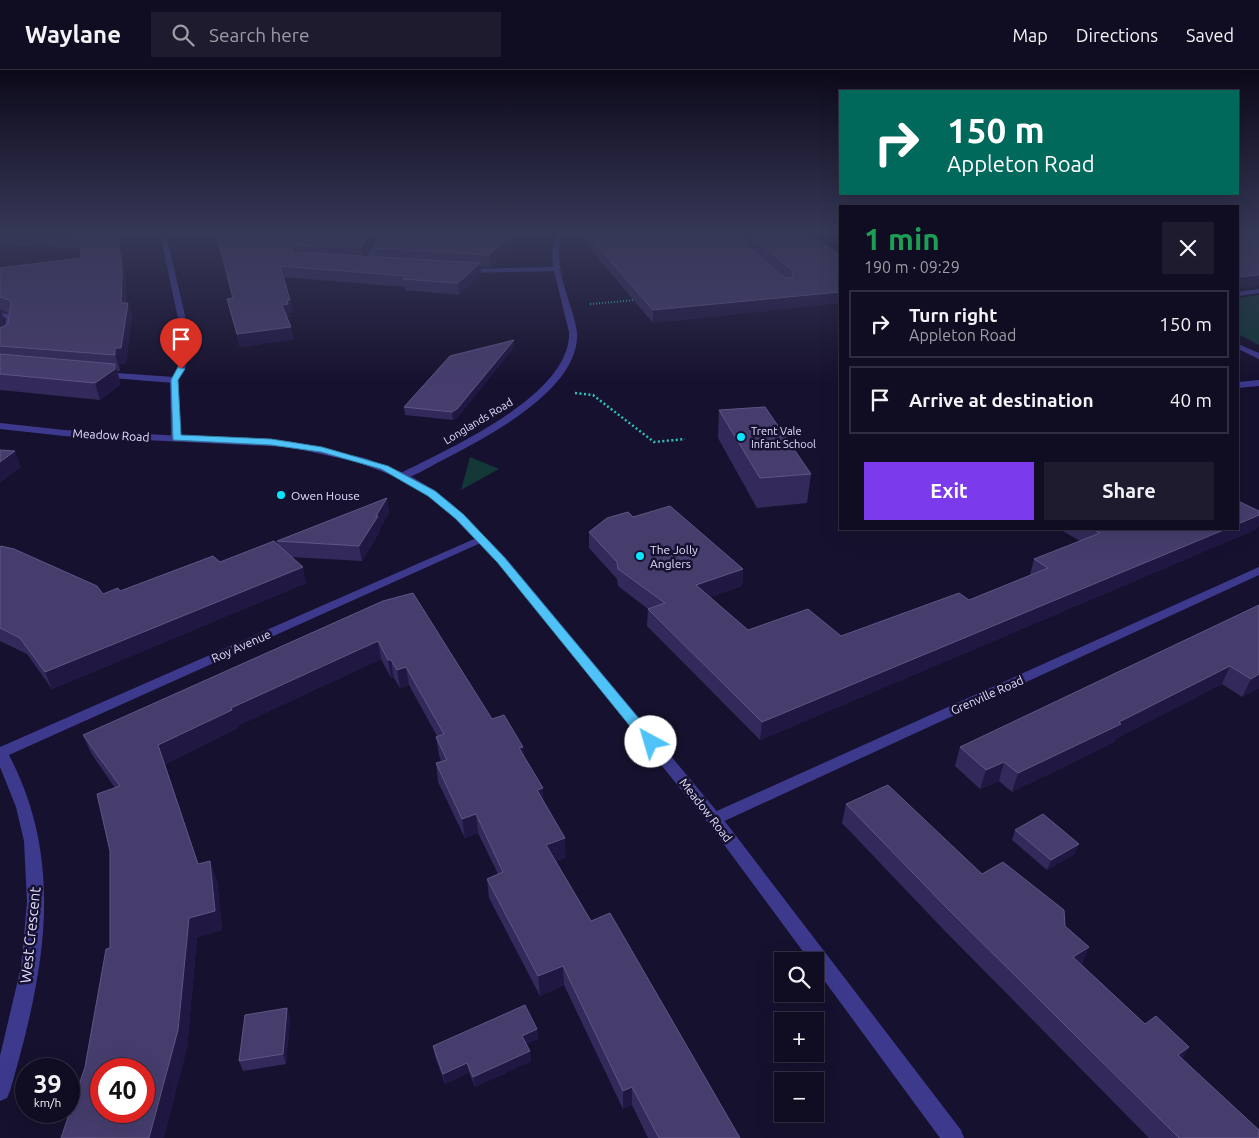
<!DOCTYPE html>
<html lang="en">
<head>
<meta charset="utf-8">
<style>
  :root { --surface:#100d22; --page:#1e1b2f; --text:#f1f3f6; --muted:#9c9ca5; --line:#302d40; --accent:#7c3aed }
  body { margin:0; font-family:Ubuntu,sans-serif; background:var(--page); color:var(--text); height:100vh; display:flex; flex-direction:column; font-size:19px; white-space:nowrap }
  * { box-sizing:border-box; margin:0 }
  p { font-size:16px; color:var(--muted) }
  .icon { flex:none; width:28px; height:28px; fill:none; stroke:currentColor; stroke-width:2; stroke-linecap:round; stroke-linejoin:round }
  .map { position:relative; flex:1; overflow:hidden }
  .panel { position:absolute; left:839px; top:135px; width:400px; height:325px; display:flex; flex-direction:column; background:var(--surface); border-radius:0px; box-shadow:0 5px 20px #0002,0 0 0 1px var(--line) }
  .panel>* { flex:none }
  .guide { position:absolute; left:839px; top:20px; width:400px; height:105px; border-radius:0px; box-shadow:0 5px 20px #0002,0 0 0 1px var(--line); background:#00695c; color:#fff; overflow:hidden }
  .fabs { position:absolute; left:774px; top:882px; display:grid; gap:10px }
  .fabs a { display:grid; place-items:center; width:50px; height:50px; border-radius:0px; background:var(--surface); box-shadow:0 5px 20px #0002,0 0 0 1px var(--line); font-size:25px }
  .speed { position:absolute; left:15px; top:988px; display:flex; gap:10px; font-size:25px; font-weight:700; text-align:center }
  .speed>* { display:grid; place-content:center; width:65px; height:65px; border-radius:50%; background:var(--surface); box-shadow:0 5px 20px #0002,0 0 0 1px var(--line); line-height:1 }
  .speed small { font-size:12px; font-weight:400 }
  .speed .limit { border:8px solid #d22; background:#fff; color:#111 }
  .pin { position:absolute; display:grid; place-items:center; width:42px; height:42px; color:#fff; margin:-51px -21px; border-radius:50% 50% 50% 0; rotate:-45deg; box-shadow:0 0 5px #0007 }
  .pin .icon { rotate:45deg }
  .me { position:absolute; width:55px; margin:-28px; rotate:321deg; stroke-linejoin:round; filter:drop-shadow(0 0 4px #0008) }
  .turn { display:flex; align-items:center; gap:18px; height:105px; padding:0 25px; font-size:22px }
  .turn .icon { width:65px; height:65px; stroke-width:2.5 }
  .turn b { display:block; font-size:35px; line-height:42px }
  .round { display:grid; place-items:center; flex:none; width:52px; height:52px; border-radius:0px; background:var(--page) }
  .head { display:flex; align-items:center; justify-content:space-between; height:85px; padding:0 25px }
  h1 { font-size:30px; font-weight:700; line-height:38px; color:#1e9e55 }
  .action { display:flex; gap:10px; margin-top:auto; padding:10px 25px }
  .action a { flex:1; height:58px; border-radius:0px; background:var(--accent); color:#fff; font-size:20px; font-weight:700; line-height:58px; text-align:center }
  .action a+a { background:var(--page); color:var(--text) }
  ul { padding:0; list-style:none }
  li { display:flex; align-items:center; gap:15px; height:68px; margin:0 10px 8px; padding:0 15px; border:2px solid var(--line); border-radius:0px }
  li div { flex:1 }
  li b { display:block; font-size:19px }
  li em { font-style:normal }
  header { display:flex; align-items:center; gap:30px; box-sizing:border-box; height:70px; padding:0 25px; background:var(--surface); border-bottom:1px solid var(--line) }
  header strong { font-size:24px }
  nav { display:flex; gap:28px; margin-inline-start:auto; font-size:18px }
  .search { width:350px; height:45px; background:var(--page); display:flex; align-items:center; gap:12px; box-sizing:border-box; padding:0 18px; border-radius:0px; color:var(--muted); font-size:19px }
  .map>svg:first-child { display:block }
  .green { fill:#133837 }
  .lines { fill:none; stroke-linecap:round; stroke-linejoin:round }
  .path-far1 { stroke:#2cc4bb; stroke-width:2; stroke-dasharray:1 2; stroke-linecap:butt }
  .path { stroke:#2cc4bb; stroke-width:2.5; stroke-dasharray:2 2.5; stroke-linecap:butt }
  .service { fill:#3d3a8e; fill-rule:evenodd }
  .minor { fill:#3d3a8e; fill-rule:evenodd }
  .tertiary { fill:#3d3a8e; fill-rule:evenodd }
  .wall { fill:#332a5b; fill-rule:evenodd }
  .shaded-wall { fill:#201842 }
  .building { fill:#463d6d; stroke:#5e5684; fill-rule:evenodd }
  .route { fill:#4fc3f7; stroke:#337fa1 }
  .poi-dot { fill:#09e7ff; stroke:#16112e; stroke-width:2 }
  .labels { text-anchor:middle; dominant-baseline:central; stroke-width:5; stroke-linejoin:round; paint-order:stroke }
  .far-street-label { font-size:11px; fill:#e1ddff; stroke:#16112e }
  .far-poi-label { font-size:11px; fill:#e1ddff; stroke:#16112e; text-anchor:start }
  .street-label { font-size:12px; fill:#e1ddff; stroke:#16112e }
  .poi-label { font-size:12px; fill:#e1ddff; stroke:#16112e; text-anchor:start }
  .near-street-label { font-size:15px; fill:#e1ddff; stroke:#16112e }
</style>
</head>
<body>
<header>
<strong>Waylane</strong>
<div class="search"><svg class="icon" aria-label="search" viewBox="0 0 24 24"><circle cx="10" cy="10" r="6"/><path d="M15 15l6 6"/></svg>Search here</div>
<nav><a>Map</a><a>Directions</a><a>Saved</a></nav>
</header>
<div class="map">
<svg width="1259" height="1068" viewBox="0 0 1259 1068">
  <rect width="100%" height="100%" fill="#16112e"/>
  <g class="green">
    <polygon points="1259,225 1259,275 1238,264 1238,228"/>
    <polygon points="470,387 499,399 461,420"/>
  </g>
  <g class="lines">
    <polyline class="path-far1" points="590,234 636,230"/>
    <polyline class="path" points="575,323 593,325 654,372 685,369"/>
    <g class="service">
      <polygon points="1259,219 1259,223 1238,226 1238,222"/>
      <polygon points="0,242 14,246 12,269 0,274 0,269 4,268 6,248 0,246"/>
      <polygon points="102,302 174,307 178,310 174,313 99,307 99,303"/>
      <polygon points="1259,310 1259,316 1238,318 1238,312"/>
    </g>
    <g class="minor">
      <polygon points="160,163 166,163 191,272 185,299 178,310 181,368 176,371 171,368 170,310 177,299 183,272"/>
      <polygon points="385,163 369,193 364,194 379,164"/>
      <path d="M557,163h6c-13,34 9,66 14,99 4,58 -92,106 -136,129 -9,4 -32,20 -42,17v-4c49,-25 173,-79 170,-142l-15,-61 -90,2 -3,-2 3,-2 89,-2 -1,-16z"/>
      <polygon points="1238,274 1259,283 1259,289 1238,279"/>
      <path d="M481,466l4,1 2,2 -2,2 -476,214c58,111 34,222 1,336l-3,7 -7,3v-45l21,-89 6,-65 -3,-61 -8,-34 -16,-40v-20z"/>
      <polygon points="1259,497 1259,505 720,753 714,755 708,753 706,749 708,745"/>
    </g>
    <polygon class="tertiary" points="0,353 64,360 289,371 365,388 407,404 436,421 453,435 505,487 720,745 961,1060 964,1068 940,1068 815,898 815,891 810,891 708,753 497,491 445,439 428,425 399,408 357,392 289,377 64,366 0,359"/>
  </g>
  <g class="wall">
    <path d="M0,163h120l6,55v15h2l4,14 -6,46 -6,1v7h-3l3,10v4l-20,15 -100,-10v-122l81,-10v-9l-81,-4zM1,240l8,4 -1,10 -5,2 1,-7z"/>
    <polygon points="206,163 378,163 365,186 373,187 372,178 384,167 383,163 527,163 490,197 481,196 481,205 459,225 405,220 405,217 283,207 290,230 292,243 289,243 290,246 287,247 294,269 240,277 227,229 233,228 220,177 215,177 211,165 207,165"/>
    <polygon points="577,163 733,163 785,208 786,208 733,163 802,163 811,170 840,185 840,233 653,253"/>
    <polygon points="514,277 458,347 453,350 405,345 404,337"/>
    <polygon points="719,340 811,404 807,433 757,438 718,368"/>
    <polygon points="387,428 389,443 380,458 380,461 362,491 291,487 306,513 52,619 27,584 0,571 0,477 103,524 120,521 278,475 277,471"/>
    <polygon points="1259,441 1259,454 1257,459 760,670 647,556 648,539 618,516 617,509 589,478 589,462 633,447 743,499 742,516 710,527 748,560 841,566 969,530 1030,505 1034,489 1080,471 1059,459 1238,459"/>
    <polygon points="383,531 492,649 523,677 524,687 543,718 543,731 566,787 556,791 591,851 740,1068 648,1068 632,1035 623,1039 564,915 540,926 489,828 487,809 498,804 478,763 465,768 438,712 436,693 441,691 439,685 436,667 437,666 409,615 400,618 394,608 391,608 381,589 237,656 238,658 165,694 198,794 217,810 222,860 197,867 187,979 85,997 110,878 115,718 91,683 83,665"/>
    <polygon points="1259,535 1259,618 1242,627 1222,614 1115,669 1114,672 1012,722 999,711 980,719 955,696 960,677"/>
    <polygon points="846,734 982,804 1065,856 1089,877 1081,895 1182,989 1259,1068 1149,1068 942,858 842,753"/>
    <polygon points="1015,760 1075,784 1047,800 1012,770"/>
    <polygon points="287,938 290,948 286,994 243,1001 239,991"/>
    <polygon points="537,959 538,969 526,974 530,981 531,991 475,1017 469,1002 445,1014 435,986 433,976"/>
  </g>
  <g class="shaded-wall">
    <polygon points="118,163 120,163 126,218 125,247 128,233 132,247 126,293 120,294 120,301 115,285 115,278 121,233"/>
    <polygon points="370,163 378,163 363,189 361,178"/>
    <polygon points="514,163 527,163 490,197 489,185"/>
    <polygon points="213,166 217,166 220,177 215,177"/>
    <polygon points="295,175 297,186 294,189 292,178"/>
    <polygon points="480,193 481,205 459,225 458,213"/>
    <polygon points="1259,205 1259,216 1238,218 1238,207"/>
    <polygon points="840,222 840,233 653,253 653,240"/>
    <polygon points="290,230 292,243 289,243 290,246 285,247 282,235 287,231"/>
    <polygon points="0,238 4,249 2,266 0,268"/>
    <polygon points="291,257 294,269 240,277 237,264"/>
    <polygon points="514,270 514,277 458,347 453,350 452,342"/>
    <polygon points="115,294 120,311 120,315 100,330 95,313"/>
    <polygon points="15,381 21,397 0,413 0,392"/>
    <polygon points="387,428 389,443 380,458 380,461 362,491 359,476"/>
    <polygon points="1259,445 1259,454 1257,459 760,670 762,652 1226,459 1238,459 1238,454"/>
    <polygon points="303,497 306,513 52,619 45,602"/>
    <polygon points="743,499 742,516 696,532 696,515"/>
    <polygon points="378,571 381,589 237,656 238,658 165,694 205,814 198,794 158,675 231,638"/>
    <polygon points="388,590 391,590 394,608 391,608"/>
    <polygon points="1230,596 1222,614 1115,669 1114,672 1012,722 1018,703"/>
    <polygon points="406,597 409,615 400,618 397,600"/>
    <polygon points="1259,604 1259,618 1242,627 1251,609"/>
    <polygon points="523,677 525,696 519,678"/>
    <polygon points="1004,692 999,711 980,719 986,700"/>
    <polygon points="543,718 544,737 537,720"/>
    <polygon points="476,744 478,763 465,768 462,749"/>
    <polygon points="565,768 566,787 548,794 546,775"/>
    <polygon points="1079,774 1075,784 1047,800 1051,790"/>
    <polygon points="210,791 217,810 222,860 197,867 187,979 164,1068 149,1068 189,848"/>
    <polygon points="1089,877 1081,897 1073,887"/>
    <polygon points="563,896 564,915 540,926 538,906"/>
    <polygon points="287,938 290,948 286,994 283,984"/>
    <polygon points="537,959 538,969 523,976 522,966"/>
    <polygon points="1189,977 1178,997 1178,985"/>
    <polygon points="530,981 531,991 475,1017 473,1007"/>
    <polygon points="467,993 469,1002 445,1014 443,1004"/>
    <polygon points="632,1017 632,1035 623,1039 623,1021"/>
  </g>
  <g class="building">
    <polygon points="24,163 118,163 122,204 121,233 128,233 121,278 115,278 115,285 0,276 0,258 8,254 11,231 0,227 0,198 81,188 81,166"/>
    <polygon points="212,163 370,163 361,178 295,175 292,178 294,182 480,193 458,213 403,209 407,206 280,196 290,230 287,231 288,234 282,235 291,257 237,264 227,229 233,228 217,166 213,166"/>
    <polygon points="409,163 514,163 489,185 372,178 379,167 405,167"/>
    <polygon points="586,163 733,163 785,208 793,208 793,201 747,163 802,163 811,170 818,170 840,185 840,222 653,240"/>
    <polygon points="1238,163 1259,163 1259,205 1238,207"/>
    <polygon points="514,270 457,339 452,342 404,337 450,286"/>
    <polygon points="0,284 115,294 115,299 95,313 0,304"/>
    <polygon points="765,337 811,404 760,408 719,340"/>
    <polygon points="0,380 15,381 0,392"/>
    <polygon points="387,428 376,446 378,446 359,476 277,471"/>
    <polygon points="1238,431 1259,441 1259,445 1238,454"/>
    <polygon points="670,436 743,499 696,515 748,560 808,539 841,566 959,523 969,530 1048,498 1034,489 1100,463 1093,459 1226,459 762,652 648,539 665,533 618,499 617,492 589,462 607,448 628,442 633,447"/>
    <polygon points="274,471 303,497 45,602 20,568 0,558 0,477 1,476 14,479 97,516 103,524 118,518 120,521 213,486 220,492"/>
    <path d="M413,523l79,126 12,-4 19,32 -4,1 24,40 -6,2 28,48 -19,7 45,76 19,-8 130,225h-81l-27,-51 -9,4 -60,-125 -25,10 -51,-97 16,-7 -27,-58 -14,5 -26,-56 11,-3 -11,-23 8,-3 -38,-67 -9,3 -6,-10h-3l-10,-19 -147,67 1,2 -74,35 40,119 12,-3 5,50 -26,7 -11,112 -29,108h-88l24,-71 21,-118 4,-1v-97l-13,-57 23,-8 -37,-51 300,-134zM101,999h43v42h-43z"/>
    <polygon points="1259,535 1259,604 1251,609 1230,596 1119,652 1121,654 1018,703 1004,692 986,700 960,677"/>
    <polygon points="888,715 982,804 1003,792 1064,840 1065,856 1089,877 1073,887 1145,954 1156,946 1189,977 1178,985 1259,1060 1259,1068 1179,1068 947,838 846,734"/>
    <polygon points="1043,744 1079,774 1051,790 1015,760"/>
    <polygon points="525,935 537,959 522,966 530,981 473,1007 467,993 443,1004 433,976"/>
    <polygon points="287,938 283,984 239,991 245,945"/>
  </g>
  <linearGradient id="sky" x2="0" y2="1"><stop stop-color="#0c0919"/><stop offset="0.52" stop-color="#363857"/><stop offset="1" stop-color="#363857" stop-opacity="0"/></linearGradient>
  <rect width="1259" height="313" fill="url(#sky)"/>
  <polygon class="route" points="178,297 185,299 178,310 181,365 271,369 322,377 388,396 435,421 463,444 504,487 656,669 658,672 656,676 646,676 497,492 456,449 428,426 381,399 321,382 271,375 173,370 171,310"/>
  <g class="poi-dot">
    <circle cx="741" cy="367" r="5"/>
    <circle cx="281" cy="425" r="5"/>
    <circle cx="640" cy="486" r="5"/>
  </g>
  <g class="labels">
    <g class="far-street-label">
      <text transform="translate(478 351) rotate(-31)">Longlands Road</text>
    </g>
    <g class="far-poi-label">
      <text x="751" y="361">Trent Vale<tspan x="751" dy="13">Infant School</tspan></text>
    </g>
    <g class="street-label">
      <text transform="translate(111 365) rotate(3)">Meadow Road</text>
      <text transform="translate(241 576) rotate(-24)">Roy Avenue</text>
      <text transform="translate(987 625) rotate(-24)">Grenville Road</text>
      <text transform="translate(706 740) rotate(52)">Meadow Road</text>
    </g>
    <g class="poi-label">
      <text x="291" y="425">Owen House</text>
      <text x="650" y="479">The Jolly<tspan x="650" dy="14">Anglers</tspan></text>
    </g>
    <g class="near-street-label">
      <text transform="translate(30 865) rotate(-84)">West Crescent</text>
    </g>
  </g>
</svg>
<div class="fabs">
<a><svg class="icon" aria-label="search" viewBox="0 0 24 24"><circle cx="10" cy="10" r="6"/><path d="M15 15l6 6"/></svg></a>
<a>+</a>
<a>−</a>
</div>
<div class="speed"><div>39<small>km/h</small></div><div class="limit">40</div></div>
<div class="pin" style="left:181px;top:299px;background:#d93025"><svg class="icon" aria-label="arrive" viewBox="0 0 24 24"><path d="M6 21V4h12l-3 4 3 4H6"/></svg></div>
<svg class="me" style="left:651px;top:672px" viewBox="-20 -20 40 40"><circle r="19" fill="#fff"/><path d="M0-13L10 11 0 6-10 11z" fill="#4fc3f7"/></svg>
<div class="guide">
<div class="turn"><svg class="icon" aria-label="right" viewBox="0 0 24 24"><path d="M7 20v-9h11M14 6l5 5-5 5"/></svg><div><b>150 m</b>Appleton Road</div></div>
</div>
<section class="panel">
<div class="head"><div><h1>1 min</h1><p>190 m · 09:29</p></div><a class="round"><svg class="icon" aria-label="close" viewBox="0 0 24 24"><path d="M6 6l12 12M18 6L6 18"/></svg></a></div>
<ul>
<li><svg class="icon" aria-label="right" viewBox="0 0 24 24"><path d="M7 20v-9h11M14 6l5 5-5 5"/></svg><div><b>Turn right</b><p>Appleton Road</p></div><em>150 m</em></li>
<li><svg class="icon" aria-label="arrive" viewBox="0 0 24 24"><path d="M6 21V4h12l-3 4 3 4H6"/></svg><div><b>Arrive at destination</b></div><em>40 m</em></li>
</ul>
<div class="action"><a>Exit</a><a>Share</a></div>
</section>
</div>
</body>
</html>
